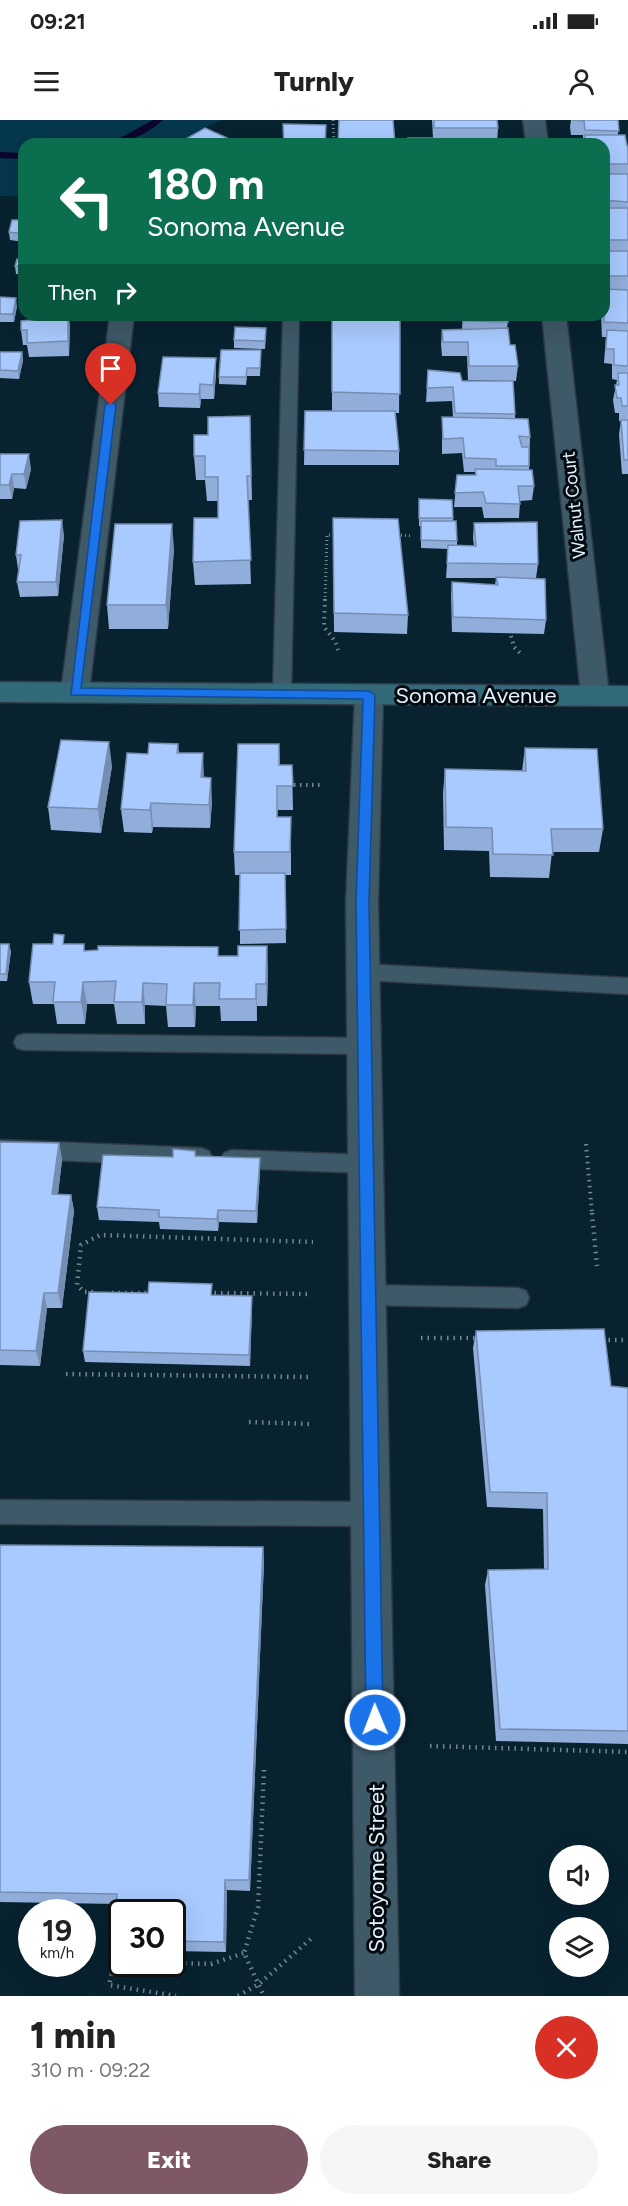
<!DOCTYPE html>
<html lang="en">
<head>
<meta charset="utf-8">
<style>
  :root { --surface:#fff; --page:#f6f6f6; --text:#222; --muted:#767676; --accent:#7e5866 }
  body { margin:0; font-family:Figtree,sans-serif; background:var(--page); color:var(--text); height:100vh; display:flex; flex-direction:column; font-size:22px; white-space:nowrap }
  * { box-sizing:border-box; margin:0 }
  p { font-size:20px; color:var(--muted) }
  .icon { flex:none; width:33px; height:33px; fill:none; stroke:currentColor; stroke-width:2; stroke-linecap:round; stroke-linejoin:round }
  .map { position:relative; height:1876px; overflow:hidden }
  .sheet { display:flex; flex-direction:column; background:var(--surface); flex:1 }
  .sheet>* { flex:none }
  .top-card { position:absolute; left:18px; top:18px; width:592px; height:183px; border-radius:18px; box-shadow:0 6px 24px #0002; background:#0b6e4f; color:#fff; overflow:hidden }
  .fabs { position:absolute; left:549px; top:1725px; display:grid; gap:12px }
  .fabs a { display:grid; place-items:center; width:60px; height:60px; border-radius:50%; background:var(--surface); box-shadow:0 6px 24px #0002; font-size:30px }
  .speed { position:absolute; left:18px; top:1779px; display:flex; gap:12px; font-size:30px; font-weight:700; text-align:center }
  .speed>* { display:grid; place-content:center; width:78px; height:78px; border-radius:50%; background:var(--surface); box-shadow:0 6px 24px #0002; line-height:1 }
  .speed small { font-size:15px; font-weight:400 }
  .speed .limit { border:3px solid #111; border-radius:9px; background:#fff; color:#111 }
  .pin { position:absolute; display:grid; place-items:center; width:51px; height:51px; color:#fff; margin:-62px -26px; border-radius:50% 50% 50% 0; rotate:-45deg; box-shadow:0 0 6px #0007 }
  .pin .icon { rotate:45deg }
  .me { position:absolute; width:66px; margin:-33px; rotate:359deg; stroke-linejoin:round; filter:drop-shadow(0 0 4px #0008) }
  .turn { display:flex; align-items:center; gap:21px; height:126px; padding:0 30px; font-size:27px }
  .turn .icon { width:78px; height:78px; stroke-width:2.5 }
  .turn b { display:block; font-size:42px; line-height:51px }
  .then { display:flex; align-items:center; height:57px; padding:0 30px; background:#0003; gap:12px; font-size:22px }
  .round { display:grid; place-items:center; flex:none; width:63px; height:63px; border-radius:32px; background:var(--page) }
  .overview { display:flex; align-items:center; justify-content:space-between; height:102px; padding:0 30px }
  h1 { font-size:36px; font-weight:800; line-height:45px }
  .cta { display:flex; gap:12px; margin-top:auto; padding:12px 30px }
  .cta a { flex:1; height:69px; border-radius:36px; background:var(--accent); color:#fff; font-size:24px; font-weight:800; line-height:69px; text-align:center }
  .cta a+a { background:var(--page); color:var(--text) }
  .status { display:flex; justify-content:space-between; align-items:center; height:42px; padding:0 30px; background:var(--surface); direction:ltr }
  .status svg { height:16px; fill:currentColor }
  header { display:flex; justify-content:space-between; align-items:center; height:78px; padding:0 30px; background:var(--surface); font-size:27px; font-weight:800 }
  .map>svg:first-child { display:block }
  .green { fill:#05374d }
  .lines { fill:none; stroke-linecap:round; stroke-linejoin:round }
  .stream { fill:#0d042f; fill-rule:evenodd }
  .lane-casing { stroke:#2e3945; stroke-width:3 }
  .street-casing { stroke:#2e3945; stroke-width:3 }
  .secondary-casing { stroke:#2e3945; stroke-width:3 }
  .path-far2 { stroke:#738894; stroke-width:3; stroke-dasharray:1 3; stroke-linecap:butt }
  .path-far1 { stroke:#738894; stroke-width:4; stroke-dasharray:1.5 4.5; stroke-linecap:butt }
  .path { stroke:#738894; stroke-width:4.5; stroke-dasharray:1.5 5; stroke-linecap:butt }
  .lane { fill:#3e5968; fill-rule:evenodd }
  .street { fill:#3e5968; fill-rule:evenodd }
  .secondary { fill:#336a79; fill-rule:evenodd }
  .wall { fill:#91aeda }
  .shaded-wall { fill:#768db2 }
  .building { fill:#a9cafe; stroke:#768db2; stroke-width:1.5 }
  .route { fill:#1a73e8; stroke:#114b97; stroke-width:1.5 }
  .labels { text-anchor:middle; dominant-baseline:central; stroke-width:6; stroke-linejoin:round; paint-order:stroke }
  .far-street-label { font-size:18px; fill:#e4f3fd; stroke:#030a10 }
  .street-label { font-size:22px; fill:#e4f3fd; stroke:#030a10 }
</style>
</head>
<body>
<div class="status"><b>09:21</b><svg viewBox="0 0 49 12"><path d="M0 12V9h3v3zM5 12V6h3v6zM10 12V3h3v9zM15 12V0h3v12zM26 1h20v11H26zM47 4h2v5h-2z"/></svg></div>
<header><svg class="icon" aria-label="menu" viewBox="0 0 24 24"><path d="M4 6h16M4 12h16M4 18h16"/></svg>Turnly<svg class="icon" aria-label="person" viewBox="0 0 24 24"><circle cx="12" cy="8" r="4"/><path d="M4 21q1-7 8-7t8 7"/></svg></header>
<div class="map">
<svg width="628" height="1876" viewBox="0 0 628 1876">
  <rect width="100%" height="100%" fill="#082230"/>
  <polygon class="green" points="0,0 222,0 197,11 186,24 24,24 24,76 0,76"/>
  <g class="lines">
    <g class="stream">
      <path d="M153,0h10c-16,15 -39,24 -61,24l22,-8z"/>
      <polygon points="0,32 24,33 24,39 0,38"/>
    </g>
    <g class="lane-casing">
      <g id="lane">
        <polygon points="283,195 299,195 291,574 288,578 276,578 273,574"/>
        <polygon points="363,844 628,858 628,874 363,860 356,858 353,852 356,846"/>
        <polygon points="24,914 364,918 371,920 374,926 371,932 364,934 24,930 17,928 14,922 17,916"/>
        <polygon points="0,1020 201,1028 209,1031 212,1037 209,1043 201,1046 0,1038"/>
        <polygon points="232,1030 366,1035 374,1038 377,1044 374,1050 366,1053 232,1048 224,1045 221,1039 224,1033"/>
        <polygon points="368,1165 518,1168 526,1171 529,1178 526,1185 518,1188 368,1185 360,1182 357,1175 360,1168"/>
        <polygon points="0,1380 371,1382 380,1386 383,1394 380,1402 371,1406 0,1404"/>
      </g>
    </g>
    <g class="street-casing">
      <g id="street">
        <polygon points="523,0 545,0 548,24 526,24"/>
        <polygon points="110,195 134,195 89,572 85,579 75,582 65,579 61,572"/>
        <polygon points="542,195 566,195 609,575 605,582 595,585 585,582 581,575"/>
        <polygon points="369,565 379,568 383,575 378,782 399,1876 355,1876 346,782 355,575 359,568"/>
      </g>
    </g>
    <g class="secondary-casing">
      <polygon id="secondary" points="0,562 628,566 628,586 0,582"/>
    </g>
    <g class="path-far2">
      <polyline points="333,0 334,24"/>
      <polyline points="397,415 413,416"/>
      <polyline points="325,481 327,415 335,415"/>
    </g>
    <g class="path-far1">
      <polyline points="325,479 324,507 335,521 339,533"/>
      <polyline points="511,516 514,527 522,535"/>
      <polyline points="288,665 323,665"/>
      <polyline points="586,1024 592,1094"/>
    </g>
    <g class="path">
      <polyline points="592,1093 597,1146"/>
      <polyline points="93,1172 84,1172 77,1165 81,1125 100,1115 313,1122"/>
      <polyline points="112,1173 153,1173"/>
      <polyline points="208,1173 312,1174"/>
      <polyline points="421,1218 477,1218"/>
      <polyline points="602,1220 628,1220"/>
      <polyline points="66,1254 311,1257"/>
      <polyline points="249,1302 311,1304"/>
      <polyline points="430,1626 628,1632"/>
      <polyline points="264,1650 258,1787 244,1833 264,1876"/>
      <polyline points="122,1843 114,1843 109,1865 176,1876"/>
      <polyline points="172,1843 211,1844 244,1833"/>
      <polyline points="238,1876 259,1864 313,1817"/>
    </g>
    <use href="#lane" class="lane"/>
    <use href="#street" class="street"/>
    <use href="#secondary" class="secondary"/>
  </g>
  <g class="wall">
    <polygon points="432,0 497,0 498,8 497,22 434,22 435,24 408,24 408,18 433,18"/>
    <polygon points="571,0 618,0 618,15 628,26 628,354 622,354 619,314 621,301 619,301 619,293 615,293 613,280 617,260 612,259 612,244 604,243 606,217 602,217 601,195 604,195 604,24 583,24 583,15 571,15 570,7"/>
    <polygon points="24,100 24,122 10,120 9,112"/>
    <polygon points="24,139 24,154 16,154 15,146"/>
    <polygon points="0,177 17,186 14,202 0,202"/>
    <polygon points="303,195 403,195 403,199 400,199 399,293 395,293 399,331 399,345 304,345 305,291 332,291 332,199 303,199"/>
    <polygon points="463,195 511,195 511,201 508,201 507,208 510,225 518,246 516,261 468,260 467,236 442,236 441,224 442,210 462,209"/>
    <polygon points="70,204 69,236 29,237 27,225 23,225 21,210"/>
    <polygon points="266,216 265,229 234,228 234,220"/>
    <polygon points="261,230 260,256 247,256 246,265 219,264 219,257"/>
    <polygon points="0,232 22,232 23,240 19,259 0,258"/>
    <polygon points="216,238 216,253 214,279 201,279 200,288 159,287 158,273"/>
    <polygon points="428,250 462,261 515,294 515,298 530,317 529,350 534,366 532,380 520,381 519,398 484,398 482,387 454,387 457,355 475,355 475,352 464,352 462,333 442,334 442,297 453,297 452,281 426,282"/>
    <polygon points="250,296 252,380 248,380 251,464 195,465 193,442 218,398 218,381 207,381 205,360 196,360 194,336 208,315"/>
    <polygon points="0,334 31,349 26,369 14,368 12,379 0,379"/>
    <polygon points="419,379 453,398 453,401 457,421 457,425 474,426 473,418 474,403 538,444 536,458 546,500 544,514 452,512 451,476 452,462 495,465 496,458 446,458 448,429 421,428 421,406 419,406"/>
    <polygon points="333,398 408,495 407,514 334,512"/>
    <polygon points="64,415 58,476 20,477 17,462 19,449 18,449 16,435"/>
    <polygon points="174,428 168,509 109,509 107,485"/>
    <polygon points="178,624 179,633 204,657 212,681 210,708 153,707 152,713 124,712 121,689 148,634"/>
    <polygon points="279,624 280,645 292,645 293,690 278,690 277,697 291,697 291,755 285,755 286,823 240,824 240,755 235,755 234,732"/>
    <polygon points="525,628 603,709 599,732 552,732 549,758 490,757 489,731 444,730 443,673 445,649 522,651"/>
    <polygon points="112,646 101,713 51,710 48,687"/>
    <polygon points="0,824 11,831 7,861 0,861"/>
    <polygon points="65,824 85,831 219,836 268,848 267,886 257,886 257,901 221,901 220,886 196,886 195,907 168,907 166,886 145,885 145,904 117,904 114,884 87,884 85,904 57,904 54,884 33,884 29,862"/>
    <polygon points="0,1022 59,1023 62,1040 58,1074 71,1075 74,1091 62,1188 47,1188 40,1246 0,1245"/>
    <polygon points="195,1031 196,1036 260,1050 257,1103 219,1102 218,1111 160,1109 159,1102 99,1100 97,1087 173,1037"/>
    <polygon points="213,1175 252,1188 250,1246 85,1242 83,1231"/>
    <polygon points="476,1211 611,1266 628,1268 628,1624 496,1621 485,1465 488,1450 544,1449 543,1389 487,1387 473,1228"/>
    <polygon points="0,1425 263,1427 264,1442 250,1771 227,1770 226,1832 172,1831 172,1792 122,1792 122,1831 119,1831 115,1821 117,1784 0,1782"/>
  </g>
  <g class="shaded-wall">
    <polygon points="16,178 17,186 14,202 13,194"/>
    <polygon points="68,195 70,204 69,236 68,221"/>
    <polygon points="22,232 23,240 19,259 18,251"/>
    <polygon points="216,238 216,253 214,279 213,265"/>
    <polygon points="200,264 201,279 200,288 199,274"/>
    <polygon points="29,334 31,349 26,369 24,354"/>
    <polygon points="12,354 14,368 12,379 9,365"/>
    <polygon points="62,400 64,415 58,476 56,462"/>
    <polygon points="172,404 174,428 168,509 166,485"/>
    <polygon points="109,622 112,646 101,713 98,689"/>
    <polygon points="203,633 204,657 201,657"/>
    <polygon points="211,658 212,681 210,708 209,685"/>
    <polygon points="151,683 153,707 152,713 150,690"/>
    <polygon points="9,824 11,831 7,861 6,854"/>
    <polygon points="267,826 268,848 267,886 266,864"/>
    <polygon points="83,862 87,884 85,904 81,882"/>
    <polygon points="143,863 145,885 145,904 142,882"/>
    <polygon points="194,863 196,886 195,907 193,885"/>
    <polygon points="256,864 257,886 257,901 256,879"/>
    <polygon points="59,1023 62,1040 56,1090 52,1074"/>
    <polygon points="260,1038 260,1050 257,1103 256,1091"/>
    <polygon points="71,1075 74,1091 62,1188 58,1173"/>
    <polygon points="218,1090 219,1102 218,1111 217,1099"/>
    <polygon points="44,1173 47,1188 40,1246 36,1231"/>
    <polygon points="252,1176 252,1188 250,1246 249,1235"/>
    <polygon points="263,1427 264,1442 250,1771 249,1760"/>
    <polygon points="225,1760 227,1770 226,1832 224,1822"/>
  </g>
  <g class="building">
    <polygon points="339,0 393,0 395,24 338,24"/>
    <polygon points="434,0 497,0 498,8 434,8"/>
    <polygon points="572,0 618,0 619,11 585,10 584,1"/>
    <polygon points="283,4 326,5 325,24 284,24"/>
    <polygon points="205,8 234,21 229,24 177,24"/>
    <polygon points="585,15 625,15 627,26 628,26 628,44 604,44 604,24 586,24"/>
    <polygon points="408,18 433,18 435,24 409,24"/>
    <polygon points="498,23 498,24 444,24"/>
    <polygon points="604,54 628,54 628,82 604,80"/>
    <rect x="604" y="88" width="24" height="32"/>
    <polygon points="12,100 24,100 24,114 9,112"/>
    <rect x="604" y="131" width="24" height="25"/>
    <polygon points="17,139 24,139 24,146 15,146"/>
    <polygon points="604,169 628,170 628,203 604,202"/>
    <polygon points="0,177 16,178 13,194 0,194"/>
    <polygon points="32,195 68,195 68,221 27,223 27,210 21,210 21,201 32,200"/>
    <polygon points="332,195 400,195 400,274 332,272"/>
    <polygon points="463,195 508,195 508,202 463,201"/>
    <polygon points="235,207 266,208 265,221 234,220"/>
    <polygon points="508,208 510,225 515,225 518,246 469,246 468,222 443,222 442,210"/>
    <polygon points="607,210 628,211 628,246 614,245 614,229 606,229"/>
    <polygon points="221,230 261,230 260,248 247,248 246,257 219,257"/>
    <polygon points="0,232 22,232 18,251 0,250"/>
    <polygon points="163,237 216,238 213,265 200,264 199,274 158,273"/>
    <polygon points="428,250 460,253 462,261 513,261 515,294 455,293 453,267 427,268"/>
    <polygon points="618,253 628,253 628,286 622,286 621,278 617,278 615,265 619,265"/>
    <polygon points="305,291 395,291 399,331 304,330"/>
    <polygon points="250,296 251,356 247,356 251,440 193,442 194,398 218,398 218,357 205,357 205,336 194,336 194,315 208,315 208,297"/>
    <polygon points="442,297 528,299 530,317 519,316 522,327 529,327 529,346 496,346 496,339 465,338 463,318 443,319"/>
    <polygon points="621,300 628,300 628,340 624,340"/>
    <polygon points="0,334 29,334 24,354 12,354 9,365 0,365"/>
    <polygon points="475,349 532,350 534,366 518,366 520,384 486,383 483,372 455,373 457,355 476,355"/>
    <polygon points="419,379 452,380 453,398 419,398"/>
    <polygon points="333,398 398,399 408,495 334,493"/>
    <polygon points="62,400 56,462 17,462 21,435 16,435 20,401"/>
    <polygon points="421,401 456,401 457,421 421,420"/>
    <polygon points="537,402 538,444 447,443 448,425 476,426 474,403"/>
    <polygon points="115,404 172,404 166,485 107,485"/>
    <polygon points="496,457 545,459 546,500 453,497 452,462 498,465"/>
    <polygon points="61,620 109,622 98,689 48,687"/>
    <polygon points="149,623 178,624 177,633 203,633 201,657 211,658 209,685 151,683 150,690 121,689 127,633 148,634"/>
    <polygon points="238,624 279,624 279,645 292,645 293,666 277,666 277,697 291,697 290,732 234,732"/>
    <polygon points="525,628 597,629 603,709 551,709 553,735 493,734 492,708 446,707 445,649 526,651"/>
    <polygon points="240,753 285,753 286,809 239,810"/>
    <polygon points="54,814 64,815 63,824 84,824 84,831 98,830 98,826 218,827 218,836 238,836 238,826 267,826 266,864 256,864 256,879 219,879 220,863 194,863 193,885 166,885 167,864 143,863 142,882 114,882 116,861 83,862 81,882 53,882 55,862 29,862 33,824 53,824"/>
    <polygon points="0,824 9,824 6,854 0,854"/>
    <polygon points="0,1022 59,1023 52,1074 71,1075 58,1173 44,1173 36,1231 0,1230"/>
    <polygon points="173,1029 195,1031 195,1036 260,1038 256,1091 218,1090 217,1099 159,1097 159,1090 97,1087 103,1035 173,1037"/>
    <polygon points="149,1162 212,1164 211,1175 252,1176 249,1235 83,1231 89,1172 148,1173"/>
    <polygon points="604,1209 611,1266 628,1268 628,1611 500,1609 488,1450 548,1449 547,1373 490,1372 476,1211"/>
    <polygon points="0,1425 263,1427 249,1760 225,1760 224,1822 172,1821 172,1792 122,1792 122,1821 115,1821 117,1774 0,1772"/>
  </g>
  <polygon class="route" points="111,281 116,285 81,568 369,571 375,575 369,782 383,1600 381,1607 375,1609 369,1607 366,1600 356,782 363,579 71,575 105,285"/>
  <g class="labels">
    <g class="far-street-label">
      <text transform="translate(574 385) rotate(-96)">Walnut Court</text>
    </g>
    <g class="street-label">
      <text x="476" y="575">Sonoma Avenue</text>
      <text transform="translate(376 1748) rotate(-90)">Sotoyome Street</text>
    </g>
  </g>
</svg>
<div class="fabs">
<a><svg class="icon" aria-label="sound" viewBox="0 0 24 24"><path d="M4 9h4l5-4v14l-5-4H4zM17 9q2 3 0 6"/></svg></a>
<a><svg class="icon" aria-label="layers" viewBox="0 0 24 24"><path d="M12 4l9 5-9 5-9-5zM3 14l9 5 9-5"/></svg></a>
</div>
<div class="speed"><div>19<small>km/h</small></div><div class="limit">30</div></div>
<div class="pin" style="left:111px;top:285px;background:#d93025"><svg class="icon" aria-label="arrive" viewBox="0 0 24 24"><path d="M6 21V4h12l-3 4 3 4H6"/></svg></div>
<svg class="me" style="left:375px;top:1600px" viewBox="-20 -20 40 40"><circle r="17" fill="#1a73e8" stroke="#fff" stroke-width="3"/><path d="M0-11L8 9 0 5-8 9z" fill="#fff"/></svg>
<div class="top-card">
<div class="turn"><svg class="icon" aria-label="left" viewBox="0 0 24 24"><path d="M17 20v-9H6M10 6l-5 5 5 5"/></svg><div><b>180 m</b>Sonoma Avenue</div></div>
<div class="then">Then<svg class="icon" aria-label="right" viewBox="0 0 24 24"><path d="M7 20v-9h11M14 6l5 5-5 5"/></svg></div>
</div>
</div>
<section class="sheet">
<div class="overview"><div><h1>1 min</h1><p>310 m · 09:22</p></div><a class="round" style="background:#d93025;color:#fff"><svg class="icon" aria-label="close" viewBox="0 0 24 24"><path d="M6 6l12 12M18 6L6 18"/></svg></a></div>
<div class="cta"><a>Exit</a><a>Share</a></div>
</section>
</body>
</html>
